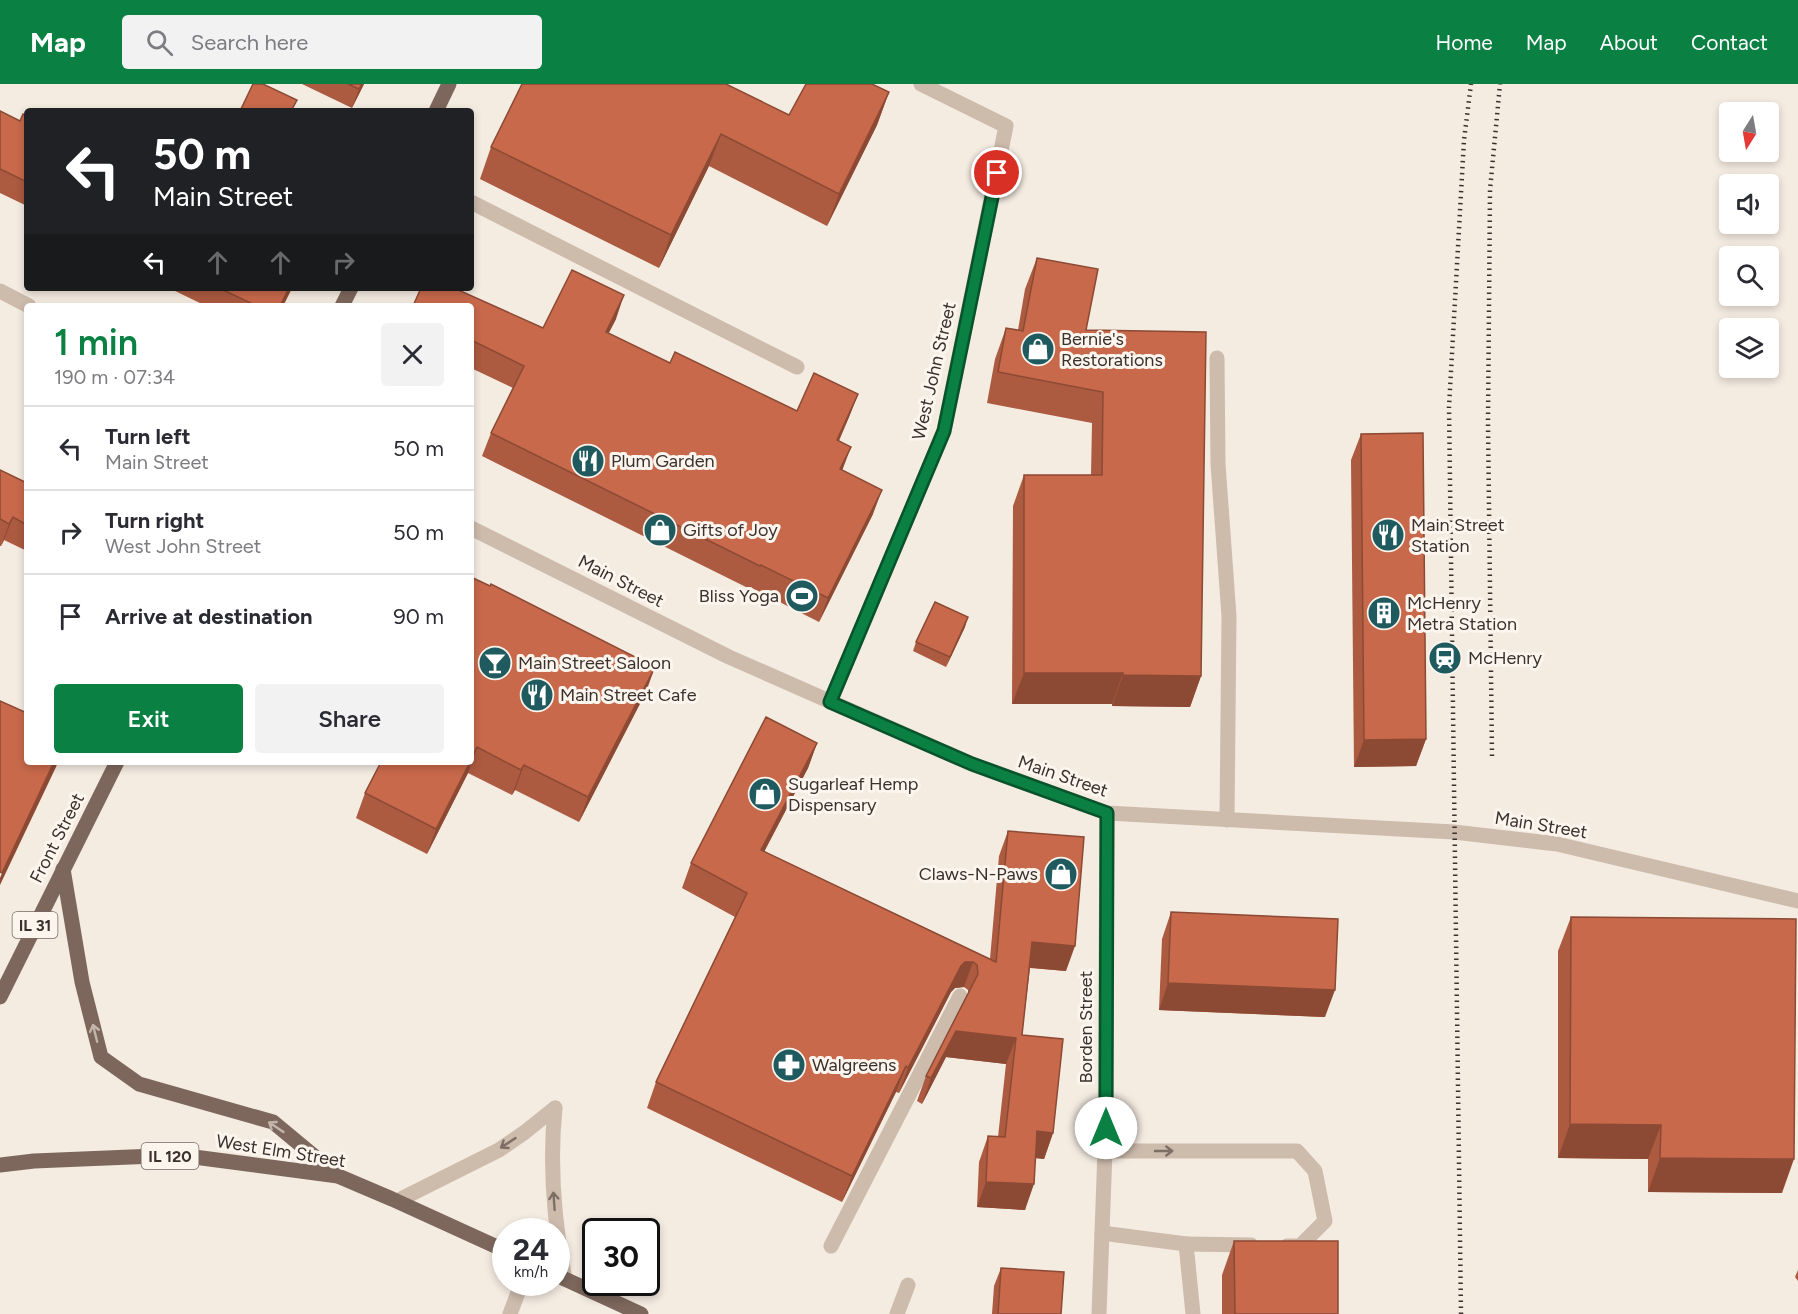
<!DOCTYPE html>
<html lang="en">
<head>
<meta charset="utf-8">
<style>
  :root { --surface:#fff; --page:#f2f2f3; --text:#2b2b33; --muted:#7c7c81; --line:#e1e1e2; --accent:#0b8043 }
  body { margin:0; font-family:Figtree,sans-serif; background:var(--page); color:var(--text); height:100vh; display:flex; flex-direction:column; font-size:22px; white-space:nowrap }
  * { box-sizing:border-box; margin:0 }
  p { font-size:20px; color:var(--muted) }
  .icon { flex:none; width:33px; height:33px; fill:none; stroke:currentColor; stroke-width:2; stroke-linecap:round; stroke-linejoin:round }
  .map { position:relative; flex:1; overflow:hidden }
  .sheet { position:absolute; left:24px; top:219px; width:450px; height:462px; display:flex; flex-direction:column; background:var(--surface); border-radius:6px; box-shadow:0 3px 9px #0003 }
  .sheet>* { flex:none }
  .banner { position:absolute; left:24px; top:24px; width:450px; height:183px; border-radius:6px; box-shadow:0 3px 9px #0003; background:#202124; color:#fff; overflow:hidden }
  .needle { width:39px; rotate:191deg }
  .tools { position:absolute; left:1719px; top:18px; display:grid; gap:12px }
  .tools a { display:grid; place-items:center; width:60px; height:60px; border-radius:6px; background:var(--surface); box-shadow:0 3px 9px #0003; font-size:30px }
  .speed { position:absolute; left:492px; top:1134px; display:flex; gap:12px; font-size:30px; font-weight:700; text-align:center }
  .speed>* { display:grid; place-content:center; width:78px; height:78px; border-radius:50%; background:var(--surface); box-shadow:0 3px 9px #0003; line-height:1 }
  .speed small { font-size:15px; font-weight:400 }
  .speed .limit { border:3px solid #111; border-radius:9px; background:#fff; color:#111 }
  .pin { position:absolute; display:grid; place-items:center; width:51px; height:51px; color:#fff; margin:-26px; border:3px solid #fff; border-radius:50%; box-shadow:0 2px 6px #0007 }
  .me { position:absolute; width:66px; margin:-33px; rotate:0deg; stroke-linejoin:round; filter:drop-shadow(0 0 4px #0008) }
  .turn { display:flex; align-items:center; gap:21px; height:126px; padding:0 30px; font-size:27px }
  .turn .icon { width:78px; height:78px; stroke-width:2.5 }
  .turn b { display:block; font-size:42px; line-height:51px }
  .lanes { display:flex; align-items:center; height:57px; padding:0 30px; background:#0003; justify-content:center; gap:30px; direction:ltr }
  .lanes .off { opacity:.35 }
  .round { display:grid; place-items:center; flex:none; width:63px; height:63px; border-radius:6px; background:var(--page) }
  .head { display:flex; align-items:center; justify-content:space-between; height:102px; padding:0 30px }
  h1 { font-size:36px; font-weight:600; line-height:45px; color:var(--accent) }
  .cta { display:flex; gap:12px; margin-top:auto; padding:12px 30px }
  .cta a { flex:1; height:69px; border-radius:6px; background:var(--accent); color:#fff; font-size:24px; font-weight:600; line-height:69px; text-align:center }
  .cta a+a { background:var(--page); color:var(--text) }
  ul { padding:0; list-style:none }
  li { display:flex; align-items:center; gap:18px; height:84px; padding:0 30px; border-top:2px solid var(--line) }
  li div { flex:1 }
  li b { display:block; font-size:22px }
  li em { font-style:normal }
  header { display:flex; align-items:center; gap:36px; box-sizing:border-box; height:84px; padding:0 30px; background:var(--accent); color:#fff }
  header strong { font-size:28px }
  nav { display:flex; gap:33px; margin-inline-start:auto; font-size:21px }
  .search { width:420px; height:54px; background:var(--page); display:flex; align-items:center; gap:15px; box-sizing:border-box; padding:0 21px; border-radius:6px; color:var(--muted); font-size:22px }
  .map>svg:first-child { display:block }
  .lines { fill:none; stroke-linecap:round; stroke-linejoin:round }
  .lane { stroke:#cdbbac; stroke-width:15 }
  .street { stroke:#cdbbac; stroke-width:15 }
  .primary { stroke:#7d675c; stroke-width:15 }
  .rail { stroke:#3b302b; stroke-width:4.5; stroke-dasharray:1.5 4.5; stroke-linecap:butt }
  .wall { fill:#ac5a40 }
  .shaded-wall { fill:#8c4a34 }
  .building { fill:#c8694b; stroke:#8c4a34; stroke-width:1.5 }
  .oneway { stroke:#c2b5ac }
  .oneway2 { stroke:#7d6f65 }
  .route-casing { stroke:#07532c; stroke-width:15 }
  .route { stroke:#0b8043; stroke-width:10 }
  .labels { text-anchor:middle; dominant-baseline:central; stroke-width:6; stroke-linejoin:round; paint-order:stroke }
  .shield { fill:#fbf5ee; stroke:#756b66; stroke-width:1.5 }
  .shield-label { font-size:16px; font-weight:bold; fill:#3b302b }
  .poi-label { font-size:18px; fill:#3b302b; stroke:#fbf5ee; text-anchor:start }
  .street-label { font-size:18px; fill:#3b302b; stroke:#fbf5ee }
</style>
</head>
<body>
<header>
<strong>Map</strong>
<div class="search"><svg class="icon" aria-label="search" viewBox="0 0 24 24"><circle cx="10" cy="10" r="6"/><path d="M15 15l6 6"/></svg>Search here</div>
<nav><a>Home</a><a>Map</a><a>About</a><a>Contact</a></nav>
</header>
<div class="map">
<svg width="1798" height="1230" viewBox="0 0 1798 1230">
  <rect width="100%" height="100%" fill="#f4ebe1"/>
  <g class="lines">
    <g class="lane">
      <polyline points="471,118 797,283"/>
      <polyline points="1217,274 1218,380 1229,532 1227,736"/>
      <path d="M555,1024c-6,58 -1,114 10,171"/>
      <polyline points="1105,1067 1297,1067 1315,1087 1325,1137 1300,1162 1287,1162"/>
      <polyline points="397,1117 499,1066 525,1048 555,1024"/>
      <polyline points="1102,1149 1186,1160 1193,1230"/>
      <polyline points="1186,1160 1251,1161"/>
      <polyline points="831,1162 960,912"/>
      <polyline points="510,1230 522,1198"/>
      <polyline points="897,1230 908,1201"/>
    </g>
    <g class="street">
      <polyline points="0,207 29,222"/>
      <polyline points="471,444 729,573 972,680 1107,729 1454,748 1557,760 1798,817"/>
      <polyline points="830,618 944,347 1006,42 921,0"/>
      <polyline points="1099,1230 1105,1067 1107,729"/>
    </g>
    <g class="primary">
      <polyline points="436,27 449,0"/>
      <polyline points="342,222 351,204"/>
      <polyline points="63,785 82,898 101,973 139,1000 273,1038 338,1092"/>
      <polyline points="0,913 117,678"/>
      <polyline points="0,1081 34,1077 179,1071 338,1092 392,1115 506,1167"/>
      <polyline points="556,1191 641,1230"/>
    </g>
    <g class="rail">
      <polyline points="1492,672 1488,339 1490,106 1500,0"/>
      <polyline points="1461,1230 1449,323 1464,56 1471,0"/>
    </g>
  </g>
  <g class="wall">
    <polygon points="302,0 364,0 352,24"/>
    <polygon points="889,8 877,41 827,142 709,82 659,184 480,95 491,63 789,31"/>
    <polygon points="0,27 20,37 27,32 27,122 0,109"/>
    <polygon points="1037,174 1086,246 1201,592 1190,623 1112,622 1112,620 1012,620 1013,422 1024,391 1091,391 1092,339 987,319 995,275 1006,244 1018,246 1025,205"/>
    <polygon points="169,204 292,204 283,222 206,222"/>
    <polygon points="471,222 543,244 616,235 608,250 670,279 797,327 858,310 849,333 839,357 842,386 873,430 819,538 752,504 752,506 482,372 491,349 513,304 471,284"/>
    <polygon points="1361,350 1426,655 1416,682 1354,683 1351,376"/>
    <polygon points="0,386 27,399 27,467 4,456 1,462 0,462"/>
    <polygon points="471,493 646,608 579,738 515,706 512,711 468,689 427,770 356,734 365,709 471,678"/>
    <polygon points="965,543 946,583 913,567 916,558"/>
    <polygon points="817,659 808,684 764,767 990,875 999,772 1008,747 1066,887 1030,884 1022,951 1053,1049 1044,1075 1035,1074 1025,1126 977,1123 979,1078 988,1052 998,1053 1006,980 946,973 922,1020 917,1017 926,992 968,910 968,906 964,903 955,904 951,908 899,1009 896,1008 842,1118 647,1024 656,998 735,833 682,804 691,779"/>
    <polygon points="1171,828 1325,933 1159,926 1162,855"/>
    <polygon points="1571,833 1782,1109 1648,1108 1648,1075 1558,1074 1558,867"/>
    <polygon points="1234,1157 1338,1230 1222,1230 1222,1191"/>
    <polygon points="1001,1184 1061,1230 992,1230 994,1202"/>
    <polygon points="1798,1186 1798,1197 1795,1193"/>
  </g>
  <g class="shaded-wall">
    <polygon points="362,0 364,0 352,24 359,5"/>
    <polygon points="889,8 877,41 827,142 839,110"/>
    <polygon points="721,50 709,82 659,184 671,151"/>
    <polygon points="289,204 292,204 283,222 280,222"/>
    <polygon points="624,211 616,235 597,272 606,248"/>
    <polygon points="858,310 849,333 828,380 837,356"/>
    <polygon points="851,363 842,387 840,385"/>
    <polygon points="882,406 873,430 819,538 828,514"/>
    <polygon points="13,433 4,456 1,462 9,440"/>
    <polygon points="968,533 965,543 946,583 950,573"/>
    <polygon points="655,583 646,608 579,738 588,713"/>
    <polygon points="1024,589 1123,589 1112,620 1012,620"/>
    <polygon points="1123,591 1201,592 1190,623 1112,622"/>
    <polygon points="1426,655 1416,682 1354,683 1364,656"/>
    <polygon points="817,659 808,684 752,791 761,766"/>
    <polygon points="477,663 468,689 427,770 436,745 470,678 471,678 471,676"/>
    <polygon points="54,678 58,678 56,683 0,801 0,794 2,789"/>
    <polygon points="524,681 515,706 512,711 521,686"/>
    <polygon points="1032,858 1075,862 1066,887 1023,883"/>
    <polygon points="965,878 973,878 964,903 955,904 951,908 899,1009 908,984 961,882"/>
    <polygon points="1168,899 1335,906 1325,933 1159,926"/>
    <polygon points="956,947 1016,954 1006,980 946,973 922,1020 931,994"/>
    <polygon points="906,982 896,1008 842,1118 852,1092"/>
    <polygon points="1570,1040 1661,1041 1648,1075 1558,1074"/>
    <polygon points="1037,1047 1053,1049 1044,1075 1027,1073"/>
    <polygon points="1660,1074 1794,1075 1782,1109 1648,1108"/>
    <polygon points="986,1098 1034,1100 1025,1126 977,1123"/>
  </g>
  <g class="building">
    <polygon points="253,0 263,0 297,16 291,27 240,27"/>
    <polygon points="348,0 362,0 359,5"/>
    <polygon points="522,0 726,0 789,31 806,0 872,0 889,8 839,110 721,50 671,151 491,63"/>
    <polygon points="0,27 20,37 23,30 27,32 27,98 0,85"/>
    <polygon points="1037,174 1098,185 1086,246 1206,248 1201,592 1123,591 1123,589 1024,589 1024,391 1102,391 1103,308 998,288 1006,244 1023,247"/>
    <polygon points="572,186 624,211 606,248 670,279 675,268 797,327 814,289 858,310 837,356 851,363 840,385 882,406 828,514 761,481 760,482 491,349 524,282 471,256 471,222 413,222 421,204 454,204 543,244"/>
    <polygon points="219,204 289,204 280,222 257,222"/>
    <polygon points="1423,349 1426,655 1364,656 1361,350"/>
    <polygon points="0,386 27,399 27,441 13,433 9,440 0,435"/>
    <polygon points="471,493 490,502 491,500 655,583 588,713 524,681 521,686 477,663 471,676"/>
    <polygon points="935,518 968,533 950,573 916,558"/>
    <polygon points="0,617 27,629 27,678 54,678 2,789 0,788"/>
    <polygon points="766,633 817,659 761,766 996,878 1008,747 1084,753 1075,862 1032,858 1022,951 1063,955 1053,1049 1037,1047 1034,1100 986,1098 988,1052 1005,1053 1016,954 956,947 931,994 926,992 978,890 977,881 973,878 965,878 961,882 908,984 906,982 852,1092 656,998 747,809 691,779"/>
    <polygon points="381,678 470,678 436,745 365,709"/>
    <polygon points="1171,828 1338,835 1335,906 1168,899"/>
    <polygon points="1571,833 1796,835 1794,1075 1660,1074 1661,1041 1570,1040"/>
    <polygon points="1234,1157 1338,1157 1338,1230 1235,1230"/>
    <polygon points="1001,1184 1064,1188 1061,1230 998,1230"/>
  </g>
  <defs><path id="oneway-shaft" d="M-6 0H5M1.5-3L5.5 0L1.5 3" fill="none" stroke-width="1.6" stroke-linecap="round" stroke-linejoin="round" transform="scale(1.5)"/></defs>
  <g class="oneway">
    <use href="#oneway-shaft" transform="translate(95 949) rotate(-104)"/>
    <use href="#oneway-shaft" transform="translate(276 1043) rotate(-146)"/>
  </g>
  <g class="oneway2">
    <use href="#oneway-shaft" transform="translate(508 1059) rotate(147)"/>
    <use href="#oneway-shaft" transform="translate(1164 1067)"/>
    <use href="#oneway-shaft" transform="translate(554 1117) rotate(-94)"/>
  </g>
  <g class="lines">
    <g class="route-casing">
      <polyline id="route" points="997,89 944,347 830,618 972,680 1107,729 1106,1044"/>
    </g>
    <use href="#route" class="route"/>
  </g>
  <defs>
    <g id="shop-disc" transform="scale(1.725)"><circle r="9.5" fill="#1f5a5e" stroke="#fbf5ee"/><path d="M-5-2.5h2.3a2.7 3.5 0 0 1 5.4 0H5L5.5 6h-11ZM-1.5-2.5h3a1.5 2.3 0 0 0-3 0Z" fill="#fff"/></g>
    <g id="restaurant-disc" transform="scale(1.725)"><circle r="9.5" fill="#1f5a5e" stroke="#fbf5ee"/><path d="M-5-6h1v4h1v-4h1v4h1v-4h1v5L-1.5 .5V6h-2V.5L-5-1ZM5-6V6H3V1.5H1.5Q1.5-4 5-6Z" fill="#fff"/></g>
    <g id="stadium-disc" transform="scale(1.725)"><circle r="9.5" fill="#1f5a5e" stroke="#fbf5ee"/><path d="M0-5a6.5 5 0 1 0 0 10a6.5 5 0 1 0 0-10ZM-3.5-1.8h7v3.6h-7Z" fill="#fff"/></g>
    <g id="building-disc" transform="scale(1.725)"><circle r="9.5" fill="#1f5a5e" stroke="#fbf5ee"/><path d="M-4-6H4V6H1V3H-1V6H-4ZM-2.5-4.3h1.7v1.8h-1.7ZM.8-4.3h1.7v1.8H.8ZM-2.5-1h1.7V.8h-1.7ZM.8-1h1.7V.8H.8Z" fill="#fff"/></g>
    <g id="station-disc" transform="scale(1.725)"><circle r="9.5" fill="#1f5a5e" stroke="#fbf5ee"/><path d="M-3-6H3Q5-6 5-4V2Q5 4 3 4L4.5 6H3L1.5 4h-3L-3 6H-4.5L-3 4Q-5 4-5 2V-4Q-5-6-3-6ZM-3.5-4v3h7v-3ZM-3.5 1v1.5H-2V1ZM2 1v1.5H3.5V1Z" fill="#fff"/></g>
    <g id="bar-disc" transform="scale(1.725)"><circle r="9.5" fill="#1f5a5e" stroke="#fbf5ee"/><path d="M-6-5H6L.8 .8V4.5H3.5V6h-7V4.5H-.8V.8Z" fill="#fff"/></g>
    <g id="pharmacy-disc" transform="scale(1.725)"><circle r="9.5" fill="#1f5a5e" stroke="#fbf5ee"/><path d="M-2-6h4v4h4v4h-4v4h-4v-4h-4v-4h4Z" fill="#fff"/></g>
  </defs>
  <g fill-rule="evenodd">
    <use href="#shop-disc" x="1038" y="265"/>
    <use href="#restaurant-disc" x="588" y="377"/>
    <use href="#shop-disc" x="660" y="446"/>
    <use href="#restaurant-disc" x="1388" y="451"/>
    <use href="#stadium-disc" x="802" y="512"/>
    <use href="#building-disc" x="1384" y="529"/>
    <use href="#station-disc" x="1445" y="574"/>
    <use href="#bar-disc" x="495" y="579"/>
    <use href="#restaurant-disc" x="537" y="611"/>
    <use href="#shop-disc" x="765" y="710"/>
    <use href="#shop-disc" x="1061" y="790"/>
    <use href="#pharmacy-disc" x="789" y="981"/>
  </g>
  <g class="labels">
    <g class="shield">
      <rect x="12.5" y="828" width="45" height="26" rx="4.5"/>
      <rect x="141.5" y="1059" width="57" height="26" rx="4.5"/>
    </g>
    <g class="shield-label">
      <text x="35" y="841">IL 31</text>
      <text x="170" y="1072">IL 120</text>
    </g>
    <g class="poi-label">
      <text x="1061" y="255">Bernie's<tspan x="1061" dy="21">Restorations</tspan></text>
      <text x="611" y="377">Plum Garden</text>
      <text x="1411" y="441">Main Street<tspan x="1411" dy="21">Station</tspan></text>
      <text x="683" y="446">Gifts of Joy</text>
      <text x="779" y="512" text-anchor="end">Bliss Yoga</text>
      <text x="1407" y="519">McHenry<tspan x="1407" dy="21">Metra Station</tspan></text>
      <text x="1468" y="574">McHenry</text>
      <text x="518" y="579">Main Street Saloon</text>
      <text x="560" y="611">Main Street Cafe</text>
      <text x="788" y="700">Sugarleaf Hemp<tspan x="788" dy="21">Dispensary</tspan></text>
      <text x="1038" y="790" text-anchor="end">Claws-N-Paws</text>
      <text x="812" y="981">Walgreens</text>
    </g>
    <g class="street-label">
      <text transform="translate(934 287) rotate(-77)">West John Street</text>
      <text transform="translate(621 497) rotate(27)">Main Street</text>
      <text transform="translate(1063 692) rotate(19)">Main Street</text>
      <text transform="translate(1541 741) rotate(9)">Main Street</text>
      <text transform="translate(57 754) rotate(-63)">Front Street</text>
      <text transform="translate(1086 943) rotate(-90)">Borden Street</text>
      <text transform="translate(281 1067) rotate(9)">West Elm Street</text>
    </g>
  </g>
</svg>
<div class="tools">
<a><svg class="needle" viewBox="-14 -14 28 28"><path d="M0-13l5 13h-10z" fill="#e53935"/><path d="M0 13l5-13h-10z" fill="#7c7c81"/></svg></a>
<a><svg class="icon" aria-label="sound" viewBox="0 0 24 24"><path d="M4 9h4l5-4v14l-5-4H4zM17 9q2 3 0 6"/></svg></a>
<a><svg class="icon" aria-label="search" viewBox="0 0 24 24"><circle cx="10" cy="10" r="6"/><path d="M15 15l6 6"/></svg></a>
<a><svg class="icon" aria-label="layers" viewBox="0 0 24 24"><path d="M12 4l9 5-9 5-9-5zM3 14l9 5 9-5"/></svg></a>
</div>
<div class="speed"><div>24<small>km/h</small></div><div class="limit">30</div></div>
<div class="pin" style="left:997px;top:89px;background:#d93025"><svg class="icon" aria-label="arrive" viewBox="0 0 24 24"><path d="M6 21V4h12l-3 4 3 4H6"/></svg></div>
<svg class="me" style="left:1106px;top:1044px" viewBox="-20 -20 40 40"><circle r="19" fill="#fff"/><path d="M0-13L10 11 0 6-10 11z" fill="#0b8043"/></svg>
<div class="banner">
<div class="turn"><svg class="icon" aria-label="left" viewBox="0 0 24 24"><path d="M17 20v-9H6M10 6l-5 5 5 5"/></svg><div><b>50 m</b>Main Street</div></div>
<div class="lanes"><svg class="icon" aria-label="left" viewBox="0 0 24 24"><path d="M17 20v-9H6M10 6l-5 5 5 5"/></svg><svg class="icon off" aria-label="ahead" viewBox="0 0 24 24"><path d="M12 20V5M6 11l6-6 6 6"/></svg><svg class="icon off" aria-label="ahead" viewBox="0 0 24 24"><path d="M12 20V5M6 11l6-6 6 6"/></svg><svg class="icon off" aria-label="right" viewBox="0 0 24 24"><path d="M7 20v-9h11M14 6l5 5-5 5"/></svg></div>
</div>
<section class="sheet">
<div class="head"><div><h1>1 min</h1><p>190 m · 07:34</p></div><a class="round"><svg class="icon" aria-label="close" viewBox="0 0 24 24"><path d="M6 6l12 12M18 6L6 18"/></svg></a></div>
<ul>
<li><svg class="icon" aria-label="left" viewBox="0 0 24 24"><path d="M17 20v-9H6M10 6l-5 5 5 5"/></svg><div><b>Turn left</b><p>Main Street</p></div><em>50 m</em></li>
<li><svg class="icon" aria-label="right" viewBox="0 0 24 24"><path d="M7 20v-9h11M14 6l5 5-5 5"/></svg><div><b>Turn right</b><p>West John Street</p></div><em>50 m</em></li>
<li><svg class="icon" aria-label="arrive" viewBox="0 0 24 24"><path d="M6 21V4h12l-3 4 3 4H6"/></svg><div><b>Arrive at destination</b></div><em>90 m</em></li>
</ul>
<div class="cta"><a>Exit</a><a>Share</a></div>
</section>
</div>
</body>
</html>
